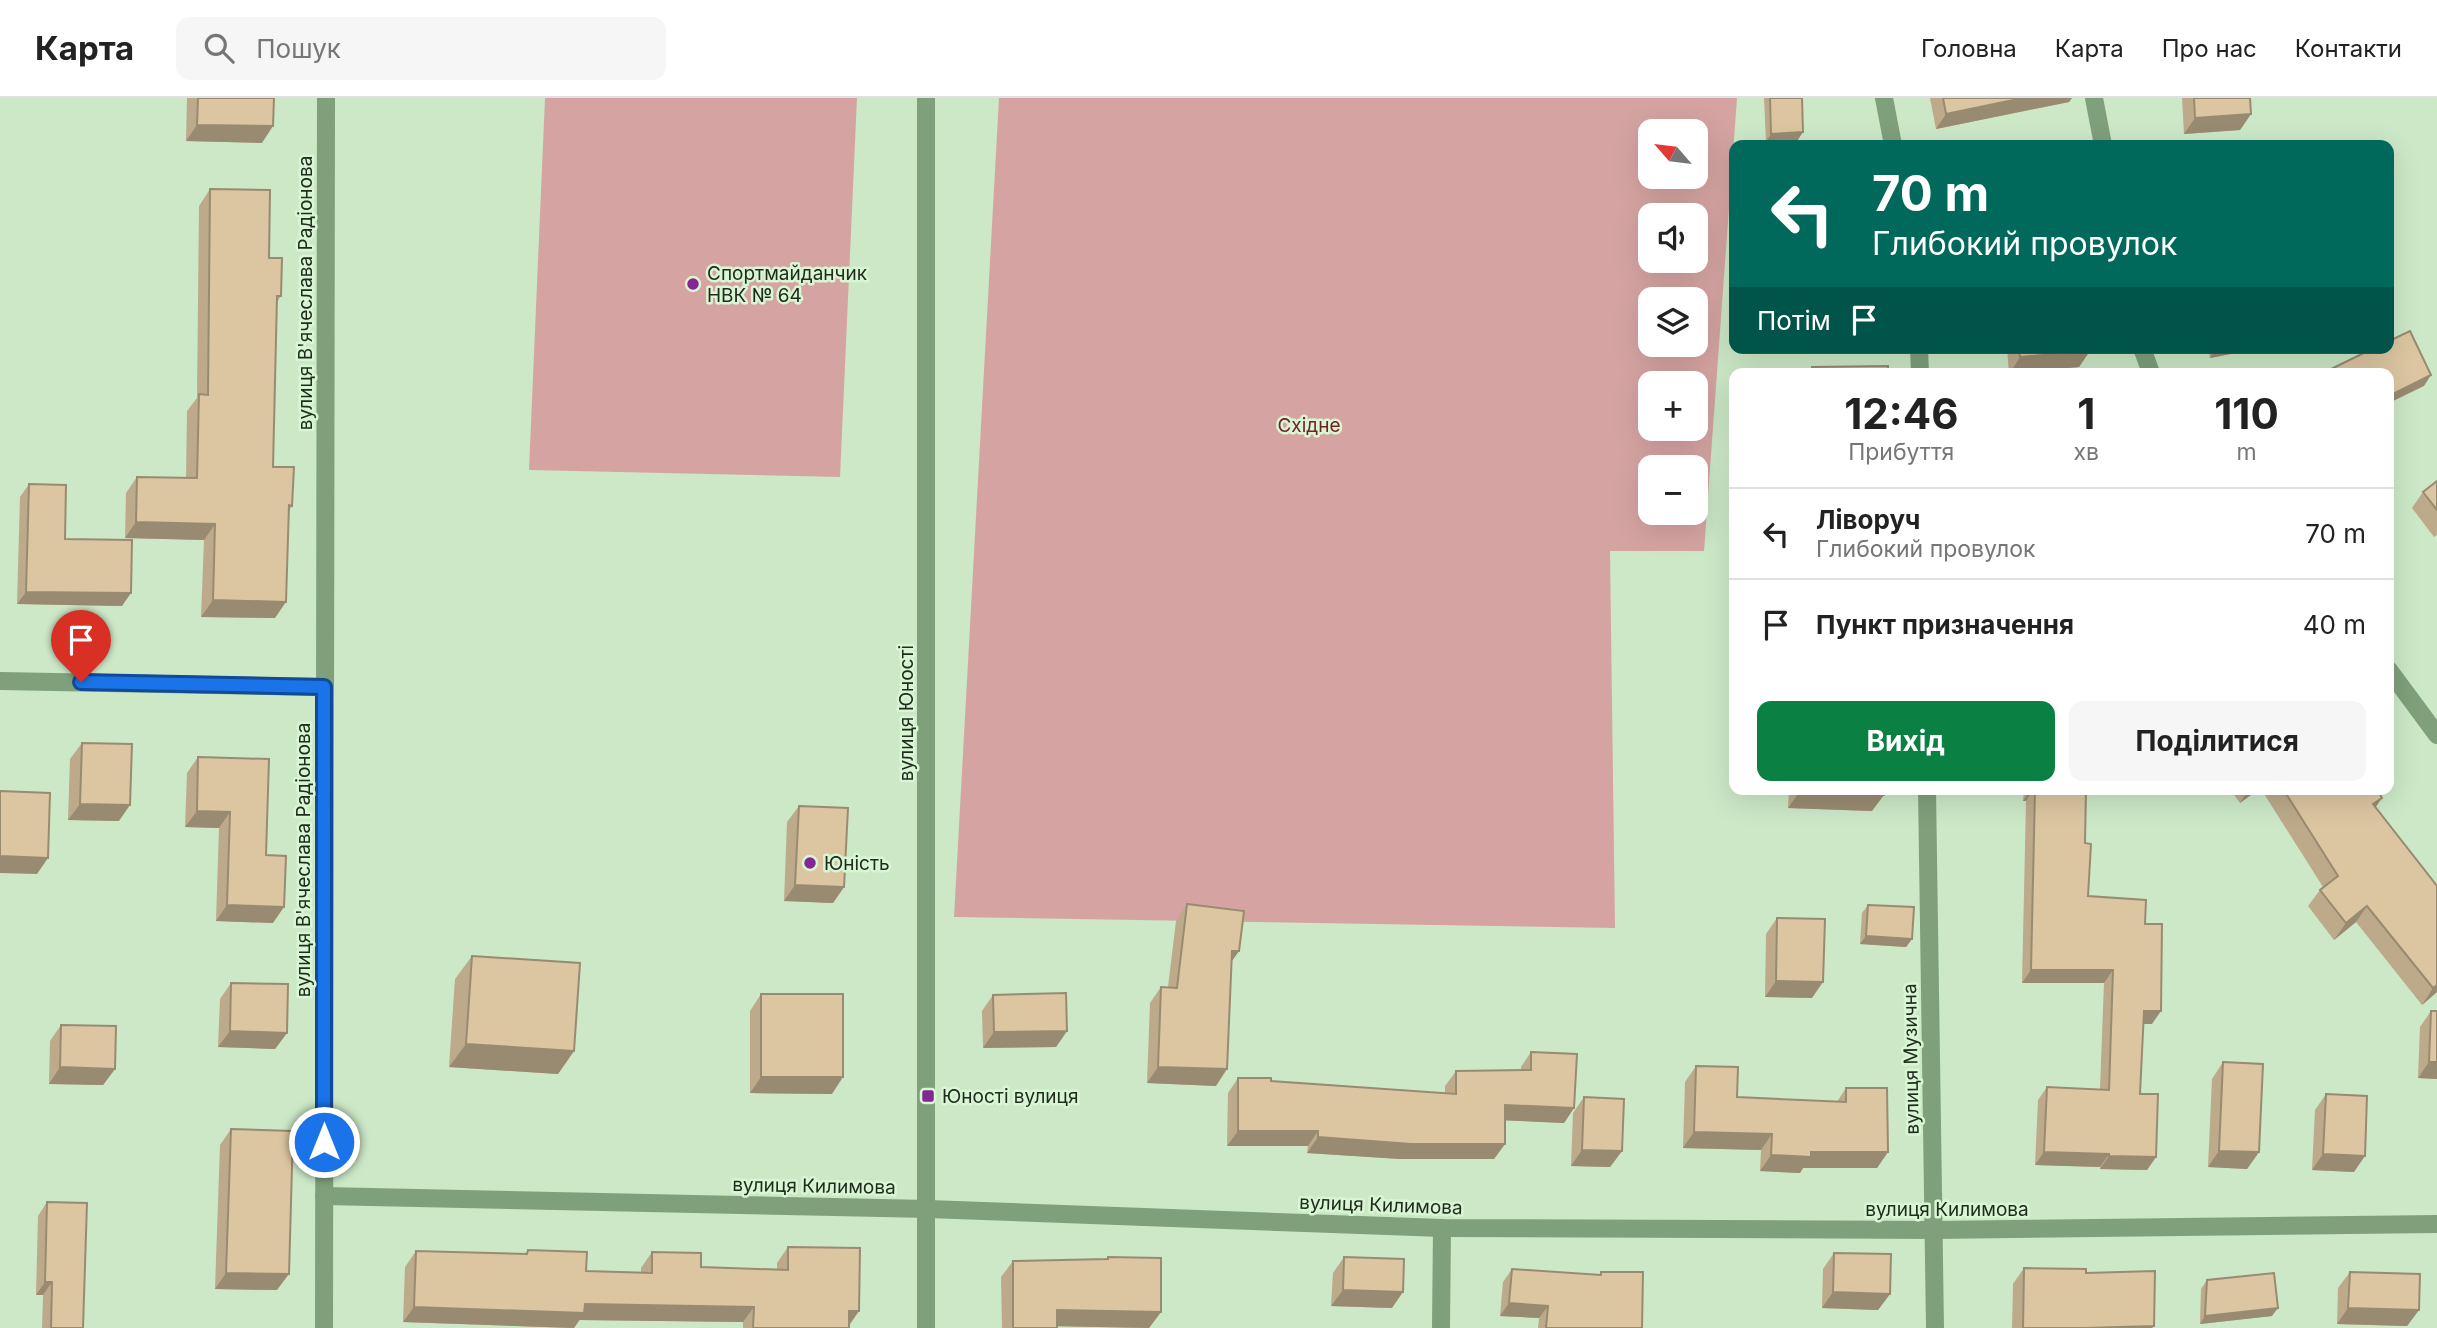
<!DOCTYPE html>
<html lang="uk">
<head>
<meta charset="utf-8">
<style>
  :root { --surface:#fff; --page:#f6f6f6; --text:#222; --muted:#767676; --line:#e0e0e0; --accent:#0b8043 }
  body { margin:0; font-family:Inter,sans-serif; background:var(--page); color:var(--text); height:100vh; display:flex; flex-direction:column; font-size:26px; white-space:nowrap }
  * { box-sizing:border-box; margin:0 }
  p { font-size:23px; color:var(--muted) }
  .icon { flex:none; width:38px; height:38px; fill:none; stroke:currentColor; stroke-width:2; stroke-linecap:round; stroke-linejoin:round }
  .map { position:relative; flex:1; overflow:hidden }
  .side { position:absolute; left:1729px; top:270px; width:665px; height:427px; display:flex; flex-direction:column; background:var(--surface); border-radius:14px; box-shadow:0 7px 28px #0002 }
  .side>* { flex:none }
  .banner { position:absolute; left:1729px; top:42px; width:665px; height:214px; border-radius:14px; box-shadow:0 7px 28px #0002; background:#00695c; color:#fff; overflow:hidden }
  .needle { width:46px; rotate:298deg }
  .tools { position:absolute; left:1638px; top:21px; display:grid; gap:14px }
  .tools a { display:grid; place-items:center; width:70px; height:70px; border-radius:14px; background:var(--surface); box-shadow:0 7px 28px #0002; font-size:35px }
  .pin { position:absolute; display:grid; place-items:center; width:60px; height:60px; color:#fff; margin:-72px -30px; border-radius:50% 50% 50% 0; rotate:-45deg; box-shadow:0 0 7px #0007 }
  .pin .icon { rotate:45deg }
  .me { position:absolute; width:77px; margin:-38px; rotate:0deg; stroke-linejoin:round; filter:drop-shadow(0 0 5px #0008) }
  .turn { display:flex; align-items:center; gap:24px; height:147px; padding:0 28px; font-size:32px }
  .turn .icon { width:91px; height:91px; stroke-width:2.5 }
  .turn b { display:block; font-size:49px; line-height:60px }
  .then { display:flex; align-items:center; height:66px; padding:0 28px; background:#0003; gap:14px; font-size:26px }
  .eta { display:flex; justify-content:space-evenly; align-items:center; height:119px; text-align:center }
  .eta b { font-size:42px; font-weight:700; line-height:49px }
  .cta { display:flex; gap:14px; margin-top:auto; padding:14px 28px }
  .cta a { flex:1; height:80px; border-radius:14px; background:var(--accent); color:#fff; font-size:28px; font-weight:700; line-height:80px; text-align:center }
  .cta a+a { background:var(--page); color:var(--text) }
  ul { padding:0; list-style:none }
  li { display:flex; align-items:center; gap:21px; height:91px; padding:0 28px; border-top:2px solid var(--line) }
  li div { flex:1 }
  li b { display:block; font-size:26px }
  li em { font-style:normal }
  header { display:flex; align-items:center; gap:42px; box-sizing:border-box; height:98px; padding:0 35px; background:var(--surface); border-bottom:2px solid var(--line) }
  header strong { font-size:33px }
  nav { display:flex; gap:38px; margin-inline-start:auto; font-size:24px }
  .search { width:490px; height:63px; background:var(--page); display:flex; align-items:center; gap:18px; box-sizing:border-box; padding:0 24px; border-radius:14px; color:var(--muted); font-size:26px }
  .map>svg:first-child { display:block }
  .green { fill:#d5a4a2; fill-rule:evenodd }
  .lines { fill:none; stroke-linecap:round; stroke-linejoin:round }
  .minor { stroke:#7fa07a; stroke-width:18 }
  .wall { fill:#bcaa8a }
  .shaded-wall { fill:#998b71 }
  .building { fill:#dbc6a1; stroke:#998b71; stroke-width:2 }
  .route-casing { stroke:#114b97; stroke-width:18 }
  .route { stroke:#1a73e8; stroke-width:12 }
  .poi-dot { fill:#832793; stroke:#d9f6d4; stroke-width:2.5 }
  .labels { text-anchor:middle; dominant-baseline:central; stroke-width:5; stroke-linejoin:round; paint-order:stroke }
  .poi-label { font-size:19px; fill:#212c1f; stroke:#d9f6d4; text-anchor:start }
  .street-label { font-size:19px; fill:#212c1f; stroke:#d9f6d4 }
  .park-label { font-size:19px; fill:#752026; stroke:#d9f6d4 }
</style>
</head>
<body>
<header>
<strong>Карта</strong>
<div class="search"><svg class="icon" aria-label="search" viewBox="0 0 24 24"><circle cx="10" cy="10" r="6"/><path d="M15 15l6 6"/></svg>Пошук</div>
<nav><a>Головна</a><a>Карта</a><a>Про нас</a><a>Контакти</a></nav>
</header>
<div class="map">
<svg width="2437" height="1230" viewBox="0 0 2437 1230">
  <rect width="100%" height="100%" fill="#cce8c7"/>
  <g class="green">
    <polygon points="545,0 857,0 840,379 529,372"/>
    <path d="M999,0h738l-33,453h-94l5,377 -661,-11zM1650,33h46v46h-46zM1650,117h46v46h-46zM1650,201h46v46h-46zM1650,285h46v46h-46zM1650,369h46v46h-46z"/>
  </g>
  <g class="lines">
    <g class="minor">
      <polyline points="926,0 926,1230"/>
      <polyline points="1884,0 1893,47"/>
      <polyline points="2094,0 2103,47"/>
      <polyline points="1919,250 1920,275"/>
      <polyline points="2142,250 2151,275"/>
      <polyline points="2389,572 2437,637"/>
      <polyline points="0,583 324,589"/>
      <polyline points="1927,691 1935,1230"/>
      <polyline points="324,1098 928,1111 1442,1130 1935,1132 2437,1126"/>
      <polyline points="324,1230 326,0"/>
      <polyline points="1441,1230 1442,1130"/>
    </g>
  </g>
  <g class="wall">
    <polygon points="187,0 274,0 262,45 186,43"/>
    <polygon points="1764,0 1802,0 1803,34 1797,43 1766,44"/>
    <polygon points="1930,0 2072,0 2069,4 1936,31"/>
    <polygon points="2182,0 2250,0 2251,16 2240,32 2184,36"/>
    <polygon points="210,91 269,160 281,198 277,204 273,369 292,408 289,413 275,520 201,519 204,442 125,440 126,395 137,379 186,380 187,313 197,300 199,108"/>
    <polygon points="1734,170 1734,207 1731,207 1732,173"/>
    <polygon points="2007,250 2090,250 2079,269 2018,275 2009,275"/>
    <polygon points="2208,250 2261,250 2210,260"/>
    <polygon points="2437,383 2437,437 2434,439 2412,410 2423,394"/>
    <polygon points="29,386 65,441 122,508 17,506 20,399"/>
    <polygon points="82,645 119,723 68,722 70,661"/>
    <polygon points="198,659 266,757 273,825 216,823 219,730 185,729 187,675"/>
    <polygon points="1789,691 1884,691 1872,713 1788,710"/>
    <polygon points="2024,691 2086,691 2085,745 2088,798 2145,826 2152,926 2143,926 2140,996 2156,1059 2147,1072 2100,1071 2100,1069 2035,1067 2038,1002 2047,989 2100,991 2104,885 2022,885 2026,703 2023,703"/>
    <polygon points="2230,691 2259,691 2240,705"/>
    <polygon points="2261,691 2377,691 2376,709 2437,894 2422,907 2356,824 2334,842 2308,808 2320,792 2323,789"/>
    <polygon points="799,708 844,789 833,805 784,803 787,724"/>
    <polygon points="1187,806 1239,853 1231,864 1216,988 1147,985 1150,905 1161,889 1168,889 1176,823"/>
    <polygon points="1868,807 1912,841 1906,849 1860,846 1862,815"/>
    <polygon points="1777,820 1812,900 1765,899 1766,836"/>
    <polygon points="472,858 574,953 558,976 449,969 455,881"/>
    <polygon points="231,885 287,935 275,951 218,949 220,901"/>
    <polygon points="761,896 832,996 750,995 750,913"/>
    <polygon points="993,897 1067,933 1056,949 983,950 982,913"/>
    <polygon points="2431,913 2437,913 2437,981 2418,980 2420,929"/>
    <polygon points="61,927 115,971 103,987 49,986 50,943"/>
    <polygon points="1531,954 1574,1010 1564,1025 1505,1022 1505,1046 1494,1061 1400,1061 1307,1055 1308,1048 1227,1048 1228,995 1238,980 1271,983 1445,996 1445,988 1456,973 1521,972 1521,969"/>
    <polygon points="2223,964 2259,1054 2247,1071 2208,1069 2212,981"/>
    <polygon points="1696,968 1737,999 1837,1004 1846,990 1888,1054 1877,1070 1803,1070 1800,1075 1760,1073 1761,1052 1683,1050 1685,984"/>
    <polygon points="2326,996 2354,1074 2312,1072 2315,1012"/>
    <polygon points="1584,999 1622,1053 1610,1069 1571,1068 1573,1015"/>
    <polygon points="231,1031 277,1192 215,1191 220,1047"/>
    <polygon points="47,1104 83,1230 42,1230 43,1197 36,1197 38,1118"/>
    <polygon points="788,1149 859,1213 849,1228 849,1230 743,1230 743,1224 580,1222 574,1230 403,1224 405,1169 416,1153 525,1156 528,1152 586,1173 641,1174 641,1170 652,1154 701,1169 777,1172 777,1165"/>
    <polygon points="1834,1155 1890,1196 1878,1212 1822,1210 1823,1171"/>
    <polygon points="1108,1159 1161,1214 1149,1230 1057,1228 1057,1230 1002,1230 1001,1179 1013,1163 1106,1161"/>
    <polygon points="1344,1159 1392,1210 1331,1208 1333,1175"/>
    <polygon points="2024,1170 2086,1175 2154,1228 2152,1230 2012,1230 2013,1186"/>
    <polygon points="1512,1171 1599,1177 1601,1174 1642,1230 1538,1230 1539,1220 1500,1218 1503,1184"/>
    <polygon points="2350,1174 2419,1212 2407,1228 2337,1226 2338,1190"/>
    <polygon points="2207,1182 2272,1218 2200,1226 2201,1191"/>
  </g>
  <g class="shaded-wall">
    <polygon points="2023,0 2072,0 2069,4 1936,31 1946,16"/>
    <polygon points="2251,16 2240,32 2184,36 2195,20"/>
    <polygon points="197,27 273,28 262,45 186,43"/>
    <polygon points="1803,34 1797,43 1766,44 1771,36"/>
    <polygon points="2216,250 2261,250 2210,260"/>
    <polygon points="2090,253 2079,269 2010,275 2020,259"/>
    <polygon points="2431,277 2424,288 2389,305 2389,298"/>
    <polygon points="136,424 215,426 204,442 125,440"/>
    <polygon points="26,494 131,495 122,508 17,506"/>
    <polygon points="213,502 286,504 275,520 201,519"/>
    <polygon points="2031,691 2034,691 2026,703 2023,703"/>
    <polygon points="2249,691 2259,691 2240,705"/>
    <polygon points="1800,693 1884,697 1872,713 1788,710"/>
    <polygon points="2382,700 2371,716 2373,706"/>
    <polygon points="80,706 130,707 119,723 68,722"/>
    <polygon points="197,713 230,714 219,730 185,729"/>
    <polygon points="0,758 48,760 37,776 0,775"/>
    <polygon points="795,787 844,789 833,805 784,803"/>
    <polygon points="227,807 284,809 273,825 216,823"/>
    <polygon points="2367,808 2356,824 2334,842 2346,825"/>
    <polygon points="1866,838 1912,841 1906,849 1860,846"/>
    <polygon points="1232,853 1239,853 1227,870"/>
    <polygon points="2031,872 2113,872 2104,885 2022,885"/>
    <polygon points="1776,883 1823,884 1812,900 1765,899"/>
    <polygon points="2437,887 2437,894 2422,907 2433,890"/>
    <polygon points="2144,913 2161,913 2152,926 2135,926"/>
    <polygon points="230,933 287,935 275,951 218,949"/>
    <polygon points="1067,933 1056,949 983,950 994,934"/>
    <polygon points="466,946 574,953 558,976 449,969"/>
    <polygon points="2429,964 2437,964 2437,981 2418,980"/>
    <polygon points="60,969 115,971 103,987 49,986"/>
    <polygon points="1158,969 1227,971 1216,988 1147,985"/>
    <polygon points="761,979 843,979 832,996 750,995"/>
    <polygon points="1505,1007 1574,1010 1564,1025 1494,1022"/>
    <polygon points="1238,1033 1318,1033 1308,1048 1227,1048"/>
    <polygon points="1694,1034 1772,1036 1761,1052 1683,1050"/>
    <polygon points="1318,1039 1505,1046 1494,1061 1400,1061 1307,1055"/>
    <polygon points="1582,1052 1622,1053 1610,1069 1571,1068"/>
    <polygon points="2219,1053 2259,1054 2247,1071 2208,1069"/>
    <polygon points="1811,1054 1888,1054 1877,1070 1803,1070 1800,1075 1760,1073 1771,1057"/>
    <polygon points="2044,1054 2109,1056 2100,1069 2035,1067"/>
    <polygon points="2323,1056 2365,1058 2354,1074 2312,1072"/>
    <polygon points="2109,1058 2156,1059 2147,1072 2100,1071"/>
    <polygon points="226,1175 289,1176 277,1192 215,1191"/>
    <polygon points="45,1184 52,1184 43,1197 36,1197"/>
    <polygon points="1343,1192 1403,1194 1392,1210 1331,1208"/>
    <polygon points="1833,1194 1890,1196 1878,1212 1822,1210"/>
    <polygon points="1509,1205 1548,1208 1539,1220 1500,1218"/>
    <polygon points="585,1206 754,1209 743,1224 579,1222 574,1230 403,1224 414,1209"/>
    <polygon points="2278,1210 2272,1218 2200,1226 2205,1218"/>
    <polygon points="2348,1210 2419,1212 2407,1228 2337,1226"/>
    <polygon points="1057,1212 1161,1214 1149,1230 1045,1228"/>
    <polygon points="849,1213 859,1213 848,1228"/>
    <polygon points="2154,1228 2152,1230 2085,1230"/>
  </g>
  <g class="building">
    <polygon points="198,0 274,0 273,28 197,27"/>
    <polygon points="1770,0 1802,0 1803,34 1771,36"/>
    <polygon points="1943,0 2023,0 1946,16"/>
    <polygon points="2194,0 2250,0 2251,16 2195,20"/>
    <polygon points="210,91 270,92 269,160 282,160 281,198 277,198 273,369 294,369 292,408 289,407 286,504 213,502 215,426 136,424 137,379 197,380 199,296 208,297"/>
    <polygon points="2410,233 2431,277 2389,298 2389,275 2323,275 2374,250 2389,250 2389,243"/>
    <polygon points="2019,250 2090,250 2090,253 2020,259"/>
    <polygon points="1888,268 1888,275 1813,275 1812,269"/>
    <polygon points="2389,316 2393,329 2389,331"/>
    <polygon points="2437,383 2437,412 2423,394"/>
    <polygon points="29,386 66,387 65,441 132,442 131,495 26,494"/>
    <polygon points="82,645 132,646 130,707 80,706"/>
    <polygon points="198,659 269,661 266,757 286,758 284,809 227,807 230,714 197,713"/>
    <polygon points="1800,691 1884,691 1884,697 1800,693"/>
    <polygon points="2035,691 2086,691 2085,745 2091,746 2088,798 2146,802 2145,826 2162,826 2161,913 2144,913 2140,996 2158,996 2156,1059 2109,1058 2109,1056 2044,1054 2047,989 2109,992 2113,872 2031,872"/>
    <polygon points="2283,691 2377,691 2382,700 2373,706 2437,788 2437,887 2433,890 2367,808 2346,825 2320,792 2338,778"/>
    <polygon points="0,693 50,695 48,760 0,758"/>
    <polygon points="799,708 848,710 844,789 795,787"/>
    <polygon points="1187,806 1244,813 1239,853 1232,853 1227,971 1158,969 1161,889 1177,890"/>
    <polygon points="1868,807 1914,809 1912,841 1866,838"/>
    <polygon points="1777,820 1825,821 1823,884 1776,883"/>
    <polygon points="472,858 580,865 574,953 466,946"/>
    <polygon points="231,885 288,886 287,935 230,933"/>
    <polygon points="1066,895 1067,933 994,934 993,897"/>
    <rect x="761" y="896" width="82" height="83"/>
    <polygon points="2431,913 2437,913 2437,964 2429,964"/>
    <polygon points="61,927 116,928 115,971 60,969"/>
    <polygon points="1531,954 1577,956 1574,1010 1505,1007 1505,1046 1411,1046 1318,1039 1318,1033 1238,1033 1238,980 1271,980 1271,983 1456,996 1456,973 1531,972"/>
    <polygon points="2223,964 2263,966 2259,1054 2219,1053"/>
    <polygon points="1696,968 1738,969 1737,999 1846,1004 1846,990 1887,990 1888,1054 1811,1054 1811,1059 1771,1057 1772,1036 1694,1034"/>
    <polygon points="2326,996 2367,998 2365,1058 2323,1056"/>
    <polygon points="1584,999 1624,1001 1622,1053 1582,1052"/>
    <polygon points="231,1031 293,1033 289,1176 226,1175"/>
    <polygon points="47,1104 87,1105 83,1230 51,1230 52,1184 45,1184"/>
    <polygon points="788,1149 860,1150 859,1213 849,1213 849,1230 753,1230 754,1209 585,1206 584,1215 414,1209 416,1153 527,1156 528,1152 587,1154 586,1173 652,1175 652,1154 701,1155 701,1169 788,1172"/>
    <polygon points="1834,1155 1891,1156 1890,1196 1833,1194"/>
    <polygon points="1108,1159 1161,1160 1161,1214 1057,1212 1057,1230 1013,1230 1013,1163 1108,1161"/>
    <polygon points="1344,1159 1404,1161 1403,1194 1343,1192"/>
    <polygon points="2024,1170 2086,1171 2086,1175 2155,1173 2154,1228 2085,1230 2023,1230"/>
    <polygon points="1512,1171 1601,1177 1601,1174 1643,1174 1642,1230 1546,1230 1548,1208 1509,1205"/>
    <polygon points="2350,1174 2420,1176 2419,1212 2348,1210"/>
    <polygon points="2274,1175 2278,1210 2205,1218 2207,1182"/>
  </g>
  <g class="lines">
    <g class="route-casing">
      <polyline id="route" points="81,584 324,589 324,1044"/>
    </g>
    <use href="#route" class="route"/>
  </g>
  <g class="poi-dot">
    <circle cx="693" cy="186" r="7"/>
    <circle cx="810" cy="765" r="7"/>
    <rect x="921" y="991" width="14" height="14" rx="3.5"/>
  </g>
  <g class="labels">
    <g class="poi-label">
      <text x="707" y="175">Спортмайданчик<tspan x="707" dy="22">НВК № 64</tspan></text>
      <text x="824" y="765">Юність</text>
      <text x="942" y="998">Юності вулиця</text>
    </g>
    <g class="street-label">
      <text transform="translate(305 195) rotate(-90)">вулиця В'ячеслава Радіонова</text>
      <text transform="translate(906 615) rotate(-90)">вулиця Юності</text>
      <text transform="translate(303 762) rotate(-90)">вулиця В'ячеслава Радіонова</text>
      <text transform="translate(1911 961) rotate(-91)">вулиця Музична</text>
      <text transform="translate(814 1088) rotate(1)">вулиця Килимова</text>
      <text transform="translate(1381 1107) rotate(2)">вулиця Килимова</text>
      <text x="1947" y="1111">вулиця Килимова</text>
    </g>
    <g class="park-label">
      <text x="1309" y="327">Східне</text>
    </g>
  </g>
</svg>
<div class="tools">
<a><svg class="needle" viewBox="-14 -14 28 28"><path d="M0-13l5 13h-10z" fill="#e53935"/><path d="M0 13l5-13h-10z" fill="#767676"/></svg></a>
<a><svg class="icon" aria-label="sound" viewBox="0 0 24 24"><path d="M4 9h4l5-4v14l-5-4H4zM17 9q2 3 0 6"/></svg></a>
<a><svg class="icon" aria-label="layers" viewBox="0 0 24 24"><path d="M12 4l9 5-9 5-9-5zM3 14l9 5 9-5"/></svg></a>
<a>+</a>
<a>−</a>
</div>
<div class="pin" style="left:81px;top:584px;background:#d93025"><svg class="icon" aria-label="arrive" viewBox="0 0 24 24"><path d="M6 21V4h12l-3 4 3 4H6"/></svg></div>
<svg class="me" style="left:324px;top:1044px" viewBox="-20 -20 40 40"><circle r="17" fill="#1a73e8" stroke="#fff" stroke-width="3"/><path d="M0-11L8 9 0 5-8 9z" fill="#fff"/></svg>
<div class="banner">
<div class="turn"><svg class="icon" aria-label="left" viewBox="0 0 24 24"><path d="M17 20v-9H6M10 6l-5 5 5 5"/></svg><div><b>70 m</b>Глибокий провулок</div></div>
<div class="then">Потім<svg class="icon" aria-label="arrive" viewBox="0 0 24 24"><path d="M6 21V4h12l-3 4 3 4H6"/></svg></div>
</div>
<section class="side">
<div class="eta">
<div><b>12:46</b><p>Прибуття</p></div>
<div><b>1</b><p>хв</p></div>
<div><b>110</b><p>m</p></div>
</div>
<ul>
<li><svg class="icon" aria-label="left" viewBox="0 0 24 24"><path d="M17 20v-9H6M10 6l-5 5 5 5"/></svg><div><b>Ліворуч</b><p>Глибокий провулок</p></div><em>70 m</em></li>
<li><svg class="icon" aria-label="arrive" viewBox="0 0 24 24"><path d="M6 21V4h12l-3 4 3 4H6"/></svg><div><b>Пункт призначення</b></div><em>40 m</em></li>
</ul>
<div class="cta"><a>Вихід</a><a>Поділитися</a></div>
</section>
</div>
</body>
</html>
